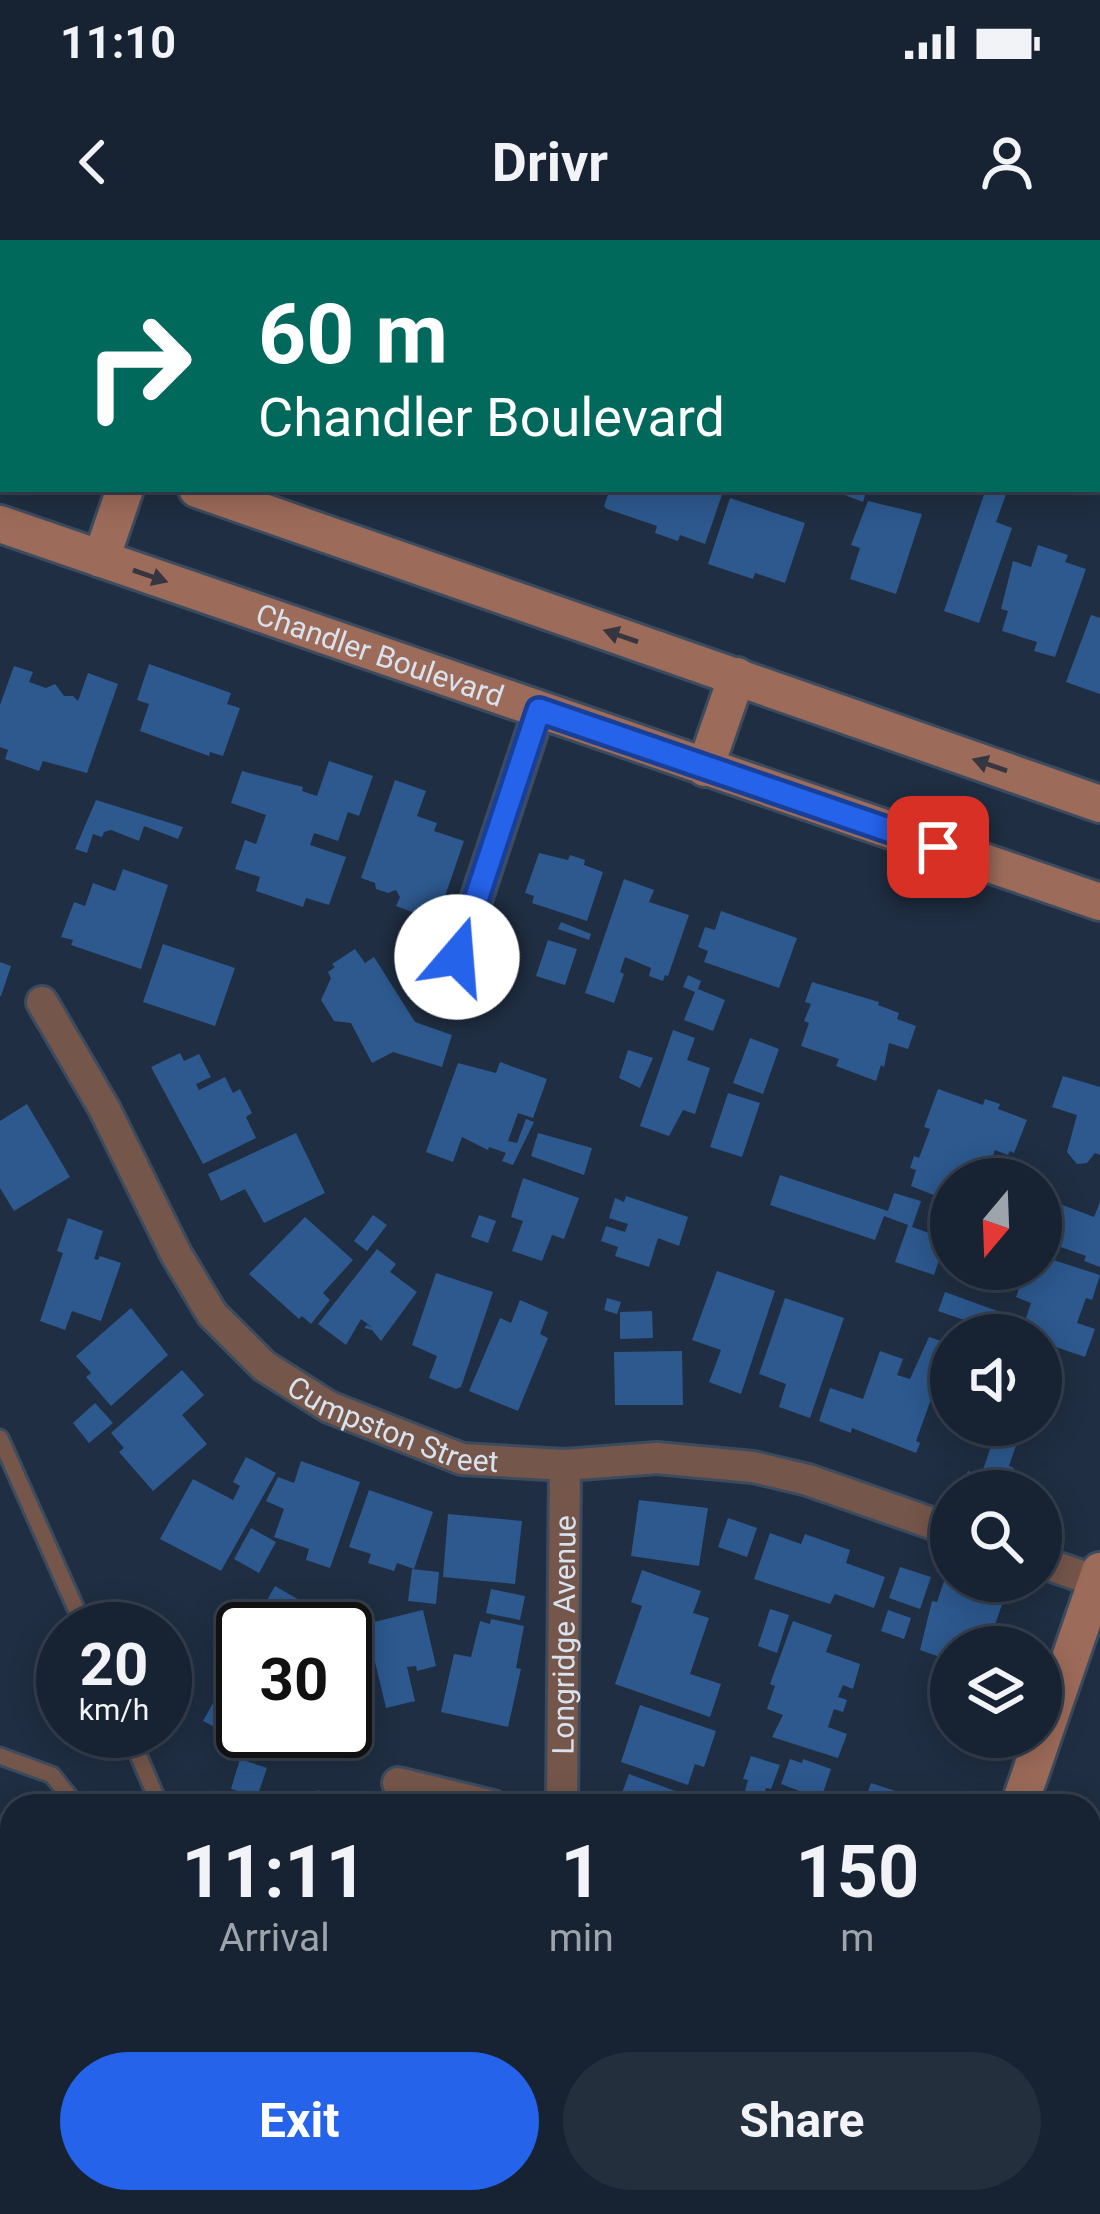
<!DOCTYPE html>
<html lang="en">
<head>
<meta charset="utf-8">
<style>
  :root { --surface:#172232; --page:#242f3e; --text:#f1f3f6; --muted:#9ea4ac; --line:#363f4d; --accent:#2563eb }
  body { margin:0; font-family:Roboto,sans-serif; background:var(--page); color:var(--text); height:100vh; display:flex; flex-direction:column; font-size:45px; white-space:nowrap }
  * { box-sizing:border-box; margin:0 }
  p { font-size:39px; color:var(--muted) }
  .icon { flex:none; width:66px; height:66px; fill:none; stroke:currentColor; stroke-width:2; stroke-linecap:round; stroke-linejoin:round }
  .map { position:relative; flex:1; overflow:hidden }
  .side { position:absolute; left:0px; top:1554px; width:1101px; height:420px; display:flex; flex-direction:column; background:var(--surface); border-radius:36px 36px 0 0; box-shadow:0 6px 30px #0003,0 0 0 3px var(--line) }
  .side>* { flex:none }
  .guide { position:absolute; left:0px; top:0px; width:1101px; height:252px; box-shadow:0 6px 30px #0003,0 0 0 3px var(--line); background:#00695c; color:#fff; overflow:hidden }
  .needle { width:78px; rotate:199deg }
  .fabs { position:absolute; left:930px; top:918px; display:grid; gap:24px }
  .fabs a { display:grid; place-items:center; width:132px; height:132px; border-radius:50%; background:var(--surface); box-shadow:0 6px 30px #0003,0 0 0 3px var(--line); font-size:60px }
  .speed { position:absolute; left:36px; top:1362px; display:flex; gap:24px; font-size:60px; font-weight:700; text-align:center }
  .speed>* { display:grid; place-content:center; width:156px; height:156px; border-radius:50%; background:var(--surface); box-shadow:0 6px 30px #0003,0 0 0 3px var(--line); line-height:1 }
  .speed small { font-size:30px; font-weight:400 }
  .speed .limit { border:6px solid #111; border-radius:18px; background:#fff; color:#111 }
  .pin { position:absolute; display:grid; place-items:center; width:102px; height:102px; color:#fff; margin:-51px; border-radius:24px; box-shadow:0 6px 18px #0006 }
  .me { position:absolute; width:132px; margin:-66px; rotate:18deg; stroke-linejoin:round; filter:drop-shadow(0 0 9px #0008) }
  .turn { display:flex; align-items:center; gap:42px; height:252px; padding:0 60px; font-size:54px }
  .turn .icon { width:156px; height:156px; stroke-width:2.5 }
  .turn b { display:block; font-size:84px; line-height:102px }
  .eta { display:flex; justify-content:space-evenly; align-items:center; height:204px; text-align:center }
  .eta b { font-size:72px; font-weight:700; line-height:84px }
  .button { display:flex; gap:24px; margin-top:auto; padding:24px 60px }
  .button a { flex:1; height:138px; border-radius:72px; background:var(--accent); color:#fff; font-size:48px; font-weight:700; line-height:138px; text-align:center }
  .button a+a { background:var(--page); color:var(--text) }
  .status { display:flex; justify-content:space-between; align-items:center; height:84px; padding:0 60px; background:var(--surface); direction:ltr }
  .status svg { height:33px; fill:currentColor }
  header { display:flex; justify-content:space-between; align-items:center; height:156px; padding:0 60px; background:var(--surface); font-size:54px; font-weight:700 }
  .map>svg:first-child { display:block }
  .building { fill:#2d598f }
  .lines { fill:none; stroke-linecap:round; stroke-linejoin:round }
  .lane-casing { stroke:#3d4b5e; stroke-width:21 }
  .street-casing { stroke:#3d4b5e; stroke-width:36 }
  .secondary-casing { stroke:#3d4b5e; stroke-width:42 }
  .lane { stroke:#75564a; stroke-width:15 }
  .street { stroke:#75564a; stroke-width:30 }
  .secondary { stroke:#9d6b5a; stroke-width:36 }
  .oneway { fill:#373640 }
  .route-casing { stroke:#184099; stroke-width:30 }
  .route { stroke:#2563eb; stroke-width:21 }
  .labels { text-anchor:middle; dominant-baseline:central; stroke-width:12; stroke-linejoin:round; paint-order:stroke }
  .street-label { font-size:30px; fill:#d9e3f0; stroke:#152437 }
</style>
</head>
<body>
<div class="status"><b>11:10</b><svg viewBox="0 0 49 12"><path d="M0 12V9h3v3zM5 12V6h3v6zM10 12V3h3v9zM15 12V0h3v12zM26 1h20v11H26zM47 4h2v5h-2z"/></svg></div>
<header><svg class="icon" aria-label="back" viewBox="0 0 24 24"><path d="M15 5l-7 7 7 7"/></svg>Drivr<svg class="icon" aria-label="person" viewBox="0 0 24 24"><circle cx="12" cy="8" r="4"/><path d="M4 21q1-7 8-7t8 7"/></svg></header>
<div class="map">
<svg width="1100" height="1974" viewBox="0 0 1100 1974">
  <rect width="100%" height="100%" fill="#1f2e42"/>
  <g class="building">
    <polygon points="610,249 724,249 705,304 680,295 678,301 655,293 657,286 607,269 604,266"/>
    <polygon points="829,249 867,249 863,262"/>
    <polygon points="986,249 1008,249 996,282 1012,288 979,383 944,371"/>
    <polygon points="730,258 805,283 785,343 755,333 753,339 708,324"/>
    <polygon points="868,261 922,274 896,354 850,339 860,308 851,305"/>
    <polygon points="1038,305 1068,315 1065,322 1086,329 1055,417 1034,411 1037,402 1002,391 1008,371 1001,369 1013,321 1031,327"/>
    <polygon points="1091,375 1100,378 1100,454 1066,442"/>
    <polygon points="149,424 231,453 227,464 240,468 223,516 210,512 209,516 140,491 149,464 137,460"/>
    <polygon points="14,426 33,432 29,442 46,448 55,444 64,456 73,456 78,461 88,433 118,444 87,533 43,521 39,531 5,519 8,510 0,507 0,465"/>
    <polygon points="329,521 373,536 359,576 348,572 338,601 314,593 310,605 346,617 329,665 306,658 303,667 256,651 260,637 235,629 245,600 256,604 266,575 231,563 242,531 303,547 302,551 317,556"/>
    <polygon points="395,540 426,551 417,576 437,583 434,591 464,601 442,665 427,666 423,676 396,666 400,657 396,650 388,653 376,649 375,643 361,638"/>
    <polygon points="96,560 183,587 178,599 144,586 139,601 111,590 104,592 102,597 93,594 87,613 75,609"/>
    <polygon points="539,613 568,620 570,615 585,620 584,625 603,632 587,681 532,663 534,656 525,653"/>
    <polygon points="123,629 168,645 141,729 71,705 73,700 61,697 74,662 85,666 93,643 115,651"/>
    <polygon points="624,639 654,650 649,662 689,675 668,736 665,735 663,741 649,736 651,728 625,717 620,732 624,734 614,763 585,753"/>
    <polygon points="721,671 797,698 779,748 704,722 708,711 698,707 705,687 715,690"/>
    <polygon points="561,682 591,694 589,700 558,689"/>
    <polygon points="548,700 577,709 565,745 536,736"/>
    <polygon points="163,704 235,728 215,786 143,762"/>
    <polygon points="355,709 365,723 374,717 415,782 452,795 442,827 393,812 372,823 351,783 334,781 321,760 331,738 328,732 335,727 332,724"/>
    <polygon points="0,722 11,726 1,756 0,756"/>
    <polygon points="688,735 701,741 698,749 725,760 713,791 684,780 695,752 683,747"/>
    <polygon points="812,742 879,762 878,765 899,773 897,779 916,786 908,809 889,803 884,827 881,825 876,841 836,826 839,819 801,806 809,783 804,781 811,764 805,762"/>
    <polygon points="673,790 695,798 687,820 710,828 695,874 683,870 669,896 640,886"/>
    <polygon points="750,798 779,809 763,854 733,843"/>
    <polygon points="628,810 653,818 640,848 619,838"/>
    <polygon points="180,813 184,821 199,814 211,837 196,844 199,850 225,837 233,853 240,849 252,873 246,877 256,898 203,924 151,827"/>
    <polygon points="500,822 547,839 533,878 518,873 508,901 517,903 526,879 534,882 513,925 502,921 506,913 489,907 488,910 462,897 453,922 426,912 458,823 496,833"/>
    <polygon points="1063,836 1100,847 1100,915 1095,913 1087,923 1077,924 1067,912 1077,875 1052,867"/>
    <polygon points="938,849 983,865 985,859 1000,864 998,869 1027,880 1014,913 1010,911 1008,915 995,910 985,939 951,939 951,962 911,946 916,930 910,928 914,916 919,918 930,889 924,887"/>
    <polygon points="728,853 760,863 742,917 710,907"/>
    <polygon points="27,864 70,937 14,971 0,948 0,881"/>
    <polygon points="296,893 325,953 264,983 245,949 221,961 208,934"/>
    <polygon points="538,893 592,908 584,935 531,916"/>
    <polygon points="780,935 888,971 894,953 921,961 912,987 946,999 934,1035 895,1022 908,985 884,976 875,1000 770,965"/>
    <polygon points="523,938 579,958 564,999 552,995 542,1021 512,1011 523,981 511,977"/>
    <polygon points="626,956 688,977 679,1006 658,998 649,1027 615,1016 618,1007 601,1001 606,986 625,992 628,984 609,978 615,958 624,962"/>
    <polygon points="1052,961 1094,977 1100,962 1100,1027 1084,1021 1086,1016 1041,1000"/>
    <polygon points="373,975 387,985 367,1011 354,1001"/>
    <polygon points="479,975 496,981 488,1003 471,997"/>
    <polygon points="305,977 353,1020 323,1053 330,1060 311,1084 302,1076 299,1079 249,1034"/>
    <polygon points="68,978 103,991 94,1019 98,1020 100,1016 121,1023 101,1081 72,1071 65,1090 40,1081 63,1013 57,1011"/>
    <polygon points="377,1009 396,1024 390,1032 417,1052 381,1101 372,1090 364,1088 367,1085 373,1088 361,1079 346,1105 318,1084"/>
    <polygon points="1041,1016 1100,1035 1092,1060 1086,1058 1077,1083 1095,1089 1085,1117 1041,1102 1041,1095 1008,1095 938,1071 945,1052 1025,1081 1031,1063 1016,1057 1024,1035 1009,1029 1041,1029"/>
    <polygon points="717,1031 775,1051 741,1154 709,1142 721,1110 692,1100"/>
    <polygon points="436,1033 493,1052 461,1147 456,1149 429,1138 437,1116 412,1105"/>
    <polygon points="607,1058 621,1062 617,1074 604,1070"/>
    <polygon points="785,1058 844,1078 810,1178 779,1167 786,1144 759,1134"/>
    <polygon points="520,1060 548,1072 540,1094 548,1098 518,1171 469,1151 500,1078 511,1083"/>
    <polygon points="131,1068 168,1115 111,1166 86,1137 91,1133 76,1116"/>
    <polygon points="652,1071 653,1098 620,1099 620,1072"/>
    <polygon points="929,1097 951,1104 916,1201 920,1203 916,1213 852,1188 851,1193 819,1181 830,1148 863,1159 880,1111 903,1119 897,1135 910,1139"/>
    <polygon points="682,1111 683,1165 615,1165 614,1112"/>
    <polygon points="182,1130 204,1155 182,1175 207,1204 153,1251 119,1212 124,1208 111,1193"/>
    <polygon points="95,1163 113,1183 89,1203 73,1183"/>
    <polygon points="968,1185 1023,1185 1009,1226 1014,1228 1007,1251 992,1251 964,1240 968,1231 981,1236 991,1206 963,1197"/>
    <polygon points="246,1217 276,1233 221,1331 160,1299 193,1239 233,1260 240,1246 233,1242"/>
    <polygon points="301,1221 360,1242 330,1328 306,1320 309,1309 274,1297 284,1269 266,1261 278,1237 294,1243"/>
    <polygon points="369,1250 433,1272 414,1329 397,1323 394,1331 368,1323 371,1314 349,1307"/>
    <polygon points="639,1260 708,1268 699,1326 631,1316"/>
    <polygon points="448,1274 522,1281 515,1344 443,1337"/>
    <polygon points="728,1278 757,1288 747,1317 718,1307"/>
    <polygon points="251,1288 276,1302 259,1333 234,1319"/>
    <polygon points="770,1293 801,1304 805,1294 850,1310 846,1323 885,1337 874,1368 835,1354 830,1364 754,1339"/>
    <polygon points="900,1327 931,1337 920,1369 889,1358"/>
    <polygon points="412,1329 439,1332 436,1364 408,1361"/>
    <polygon points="642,1330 701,1351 693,1373 709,1378 690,1434 721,1444 710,1477 615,1444 642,1366 631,1362"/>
    <polygon points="944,1341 1003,1362 987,1407 951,1407 951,1421 920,1410 932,1361 937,1362"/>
    <polygon points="275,1346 336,1381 332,1389 251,1389"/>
    <polygon points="491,1349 525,1356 520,1380 486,1373"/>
    <polygon points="770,1369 789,1375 777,1413 758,1406"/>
    <polygon points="423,1370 436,1426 417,1431 416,1426 407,1427 415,1461 386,1468 366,1384"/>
    <polygon points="888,1370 911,1378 904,1399 881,1391"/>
    <polygon points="491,1379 524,1386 516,1428 521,1429 508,1487 441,1472 454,1414 471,1417 480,1381 490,1384"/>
    <polygon points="793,1381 832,1395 826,1412 860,1424 853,1449 843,1445 838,1457 847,1460 843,1472 834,1469 828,1487 847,1494 838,1518 772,1497 783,1475 767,1469 775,1446 770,1444"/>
    <polygon points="236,1422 243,1425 243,1491 277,1491 265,1513 203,1481"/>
    <polygon points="640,1465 716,1491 704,1527 695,1524 688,1545 621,1522"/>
    <polygon points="300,1491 336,1491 311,1507"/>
    <polygon points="751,1516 780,1525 771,1549 766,1548 763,1560 744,1554 748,1540 743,1539"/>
    <polygon points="240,1519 267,1528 257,1557 231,1549"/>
    <polygon points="790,1519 802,1523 803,1519 831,1529 821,1559 781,1544"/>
    <polygon points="629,1534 686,1555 707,1566 617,1566"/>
    <polygon points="871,1543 926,1561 925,1566 837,1566 842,1553 865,1560"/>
    <polygon points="319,1550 326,1566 281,1566"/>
    <polygon points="0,1598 12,1602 12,1692 1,1724"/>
    <polygon points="1089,1734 1100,1737 1100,1772 1089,1768"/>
    <polygon points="1089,1800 1100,1804 1100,1871 1089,1867"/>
    <polygon points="1089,1892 1100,1896 1100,1941 1089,1938"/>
    <polygon points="532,1962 564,1974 456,1974 423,1963"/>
    <polygon points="782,1962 778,1974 730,1974 731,1970 711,1963"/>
    <polygon points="1054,1962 1047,1974 1032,1974 1000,1963"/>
  </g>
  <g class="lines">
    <g class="lane-casing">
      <g id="lane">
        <polyline points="0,1198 85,1389"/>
        <polyline points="128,1491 160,1566"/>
        <polyline points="0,1516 52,1535 77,1566"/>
        <polyline points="0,1873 12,1838"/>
        <polyline points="332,1962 338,1974"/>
      </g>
    </g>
    <g class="street-casing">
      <g id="street">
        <polyline points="893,0 902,3"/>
        <polyline points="89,3 91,0"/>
        <polyline points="457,717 539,471"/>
        <path id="s1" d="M42,762l62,106 72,146 36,60 52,52 65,41 133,52 103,6 92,-7 96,9 55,13 143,50"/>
        <polyline points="1041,1322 1096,1341"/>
        <polyline points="398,1543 493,1566"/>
        <path id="s2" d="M562,1566l3,-341"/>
      </g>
    </g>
    <g class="secondary-casing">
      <g id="secondary">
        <polyline points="0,181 3,182"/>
        <polyline points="197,249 1100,564"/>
        <path id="s3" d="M0,284l1100,378"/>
        <polyline points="101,319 125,249"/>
        <polyline points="705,528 737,436"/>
        <polyline points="1019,1566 1100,1331"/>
        <polyline points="880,1974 884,1962"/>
      </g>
    </g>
    <use href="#lane" class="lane"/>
    <use href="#street" class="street"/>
    <use href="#secondary" class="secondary"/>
  </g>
  <defs><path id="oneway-solid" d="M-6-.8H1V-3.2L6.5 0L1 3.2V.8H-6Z" transform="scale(3)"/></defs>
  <g class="oneway">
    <use href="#oneway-solid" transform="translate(150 336) rotate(19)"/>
    <use href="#oneway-solid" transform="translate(621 396) rotate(-161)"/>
    <use href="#oneway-solid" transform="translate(990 525) rotate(-161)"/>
  </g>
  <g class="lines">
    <g class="route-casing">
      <polyline id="route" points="457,717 539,470 938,607"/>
    </g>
    <use href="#route" class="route"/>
  </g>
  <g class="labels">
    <g class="street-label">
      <text stroke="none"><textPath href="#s3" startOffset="402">Chandler Boulevard</textPath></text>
      <text stroke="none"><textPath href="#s1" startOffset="573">Cumpston Street</textPath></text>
      <text stroke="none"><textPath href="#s2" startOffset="171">Longridge Avenue</textPath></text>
    </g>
  </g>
</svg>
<div class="fabs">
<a><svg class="needle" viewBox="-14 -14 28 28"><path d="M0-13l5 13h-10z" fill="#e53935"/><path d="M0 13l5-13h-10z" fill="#9ea4ac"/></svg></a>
<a><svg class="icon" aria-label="sound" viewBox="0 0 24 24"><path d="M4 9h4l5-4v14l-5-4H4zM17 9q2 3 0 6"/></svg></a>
<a><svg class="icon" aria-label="search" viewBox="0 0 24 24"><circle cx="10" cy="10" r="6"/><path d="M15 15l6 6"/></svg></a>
<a><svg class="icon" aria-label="layers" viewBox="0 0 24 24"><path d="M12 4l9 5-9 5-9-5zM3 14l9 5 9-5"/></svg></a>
</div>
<div class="speed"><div>20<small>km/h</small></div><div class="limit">30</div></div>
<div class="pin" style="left:938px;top:607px;background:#d93025"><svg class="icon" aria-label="arrive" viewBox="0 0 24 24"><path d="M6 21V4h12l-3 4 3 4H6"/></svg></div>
<svg class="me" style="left:457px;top:717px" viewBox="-20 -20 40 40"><circle r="19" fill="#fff"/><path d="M0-13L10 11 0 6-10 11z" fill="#2563eb"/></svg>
<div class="guide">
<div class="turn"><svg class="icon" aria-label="right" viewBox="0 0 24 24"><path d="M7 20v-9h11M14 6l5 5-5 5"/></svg><div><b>60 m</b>Chandler Boulevard</div></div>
</div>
<section class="side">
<div class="eta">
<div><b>11:11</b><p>Arrival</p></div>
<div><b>1</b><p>min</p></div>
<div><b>150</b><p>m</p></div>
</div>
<div class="button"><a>Exit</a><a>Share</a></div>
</section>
</div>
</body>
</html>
